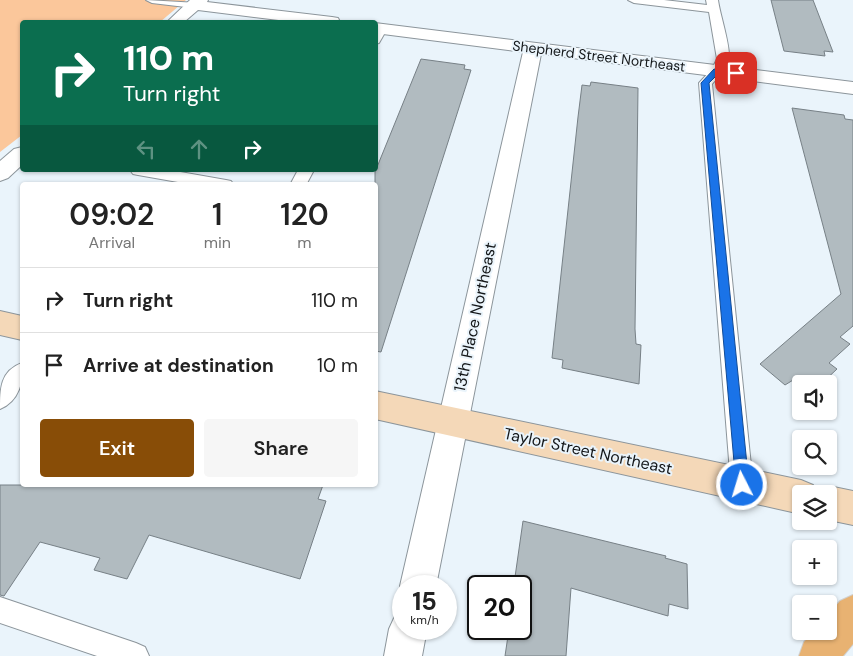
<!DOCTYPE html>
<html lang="en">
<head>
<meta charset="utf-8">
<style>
  :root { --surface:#fff; --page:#f6f6f6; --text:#222; --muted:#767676; --line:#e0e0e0; --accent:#884d07 }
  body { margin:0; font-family:"DM Sans",sans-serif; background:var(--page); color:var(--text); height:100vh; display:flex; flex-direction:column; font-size:19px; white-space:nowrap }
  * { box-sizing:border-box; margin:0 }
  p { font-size:16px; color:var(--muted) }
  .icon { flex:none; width:28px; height:28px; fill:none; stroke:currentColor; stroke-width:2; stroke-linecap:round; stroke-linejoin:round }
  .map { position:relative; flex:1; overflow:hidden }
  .sheet { position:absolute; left:20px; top:182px; width:358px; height:305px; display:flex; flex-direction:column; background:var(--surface); border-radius:5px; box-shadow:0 1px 4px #0004 }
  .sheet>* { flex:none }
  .guide { position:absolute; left:20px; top:20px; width:358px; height:152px; border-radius:5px; box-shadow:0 1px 4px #0004; background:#0b6e4f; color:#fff; overflow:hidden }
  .controls { position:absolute; left:792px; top:375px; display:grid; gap:10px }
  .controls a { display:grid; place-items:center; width:45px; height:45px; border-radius:5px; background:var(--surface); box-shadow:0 1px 4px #0004; font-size:25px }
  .speed { position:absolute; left:392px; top:575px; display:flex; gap:10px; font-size:25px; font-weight:700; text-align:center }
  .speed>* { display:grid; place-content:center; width:65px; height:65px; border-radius:50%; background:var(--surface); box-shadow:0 1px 4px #0004; line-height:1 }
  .speed small { font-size:12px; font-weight:400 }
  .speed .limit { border:2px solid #111; border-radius:8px; background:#fff; color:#111 }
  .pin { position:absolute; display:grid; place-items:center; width:42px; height:42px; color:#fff; margin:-21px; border-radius:10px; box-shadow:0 2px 8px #0006 }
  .me { position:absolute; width:55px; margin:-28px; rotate:355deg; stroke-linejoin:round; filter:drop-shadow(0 0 4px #0008) }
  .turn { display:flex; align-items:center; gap:18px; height:105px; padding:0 20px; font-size:22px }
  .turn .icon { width:65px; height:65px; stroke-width:2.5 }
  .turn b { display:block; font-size:35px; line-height:42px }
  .lanes { display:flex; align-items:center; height:48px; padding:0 20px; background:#0003; justify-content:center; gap:25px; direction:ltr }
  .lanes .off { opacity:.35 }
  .eta { display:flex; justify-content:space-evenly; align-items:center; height:85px; text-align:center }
  .eta b { font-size:30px; font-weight:600; line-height:35px }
  .button { display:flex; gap:10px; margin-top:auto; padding:10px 20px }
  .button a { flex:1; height:58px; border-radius:5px; background:var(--accent); color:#fff; font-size:20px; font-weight:600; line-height:58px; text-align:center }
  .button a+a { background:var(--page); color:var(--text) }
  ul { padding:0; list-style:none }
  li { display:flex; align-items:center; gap:15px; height:65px; padding:0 20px; border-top:1px solid var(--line) }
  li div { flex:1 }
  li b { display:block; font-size:19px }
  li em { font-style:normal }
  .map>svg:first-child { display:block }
  .green { fill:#fbc79b }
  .building { fill:#b1bbc0; stroke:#778086 }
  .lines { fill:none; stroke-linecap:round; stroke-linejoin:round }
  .lane-casing { stroke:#8c959b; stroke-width:2 }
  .street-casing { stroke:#8c959b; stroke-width:2 }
  .secondary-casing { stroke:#8c959b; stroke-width:2 }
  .primary-casing { stroke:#d0d1d1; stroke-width:2 }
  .lane { fill:#fff; fill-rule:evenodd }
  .street { fill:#fff; fill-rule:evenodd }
  .secondary { fill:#f4d8b8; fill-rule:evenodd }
  .primary { fill:#e8b272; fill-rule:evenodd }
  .route { fill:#1a73e8; stroke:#114b97 }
  .labels { text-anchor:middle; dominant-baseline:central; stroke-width:4; stroke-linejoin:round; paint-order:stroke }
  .far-street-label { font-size:14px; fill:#141719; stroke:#eaf4fb }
  .street-label { font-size:16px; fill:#141719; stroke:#eaf4fb }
</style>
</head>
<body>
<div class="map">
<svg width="853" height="656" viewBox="0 0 853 656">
  <rect width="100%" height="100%" fill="#eaf4fb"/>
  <polygon class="green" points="0,0 186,0 160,22 22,22 22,135 0,152"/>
  <g class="building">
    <polygon points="771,0 813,0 833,52 824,51 825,56 784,51"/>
    <polygon points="421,59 465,65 464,69 471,70 381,352 375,351 375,172"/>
    <polygon points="591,82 638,88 635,329 636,344 641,345 639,384 562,368 563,360 552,358 578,117 582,85 590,86"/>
    <polygon points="792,108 844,115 845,119 853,120 853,326 840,337 850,344 829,363 837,369 821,384 806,384 798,377 785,385 760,364 841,294"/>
    <polygon points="0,485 323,485 318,499 326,501 300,579 149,535 127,579 94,570 100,558 40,542 4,596 0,595"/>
    <polygon points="523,521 666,556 665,558 687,564 688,609 669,604 668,616 571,588 566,656 505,656 509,629 521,629 521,586 516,586 517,579 515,577"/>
  </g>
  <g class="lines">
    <g class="lane-casing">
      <g id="lane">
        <polygon points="146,0 198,3 200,5 194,8 152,3"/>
        <path d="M628,0h36l43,5 -1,-5h12c2,15 12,44 11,58 0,10 -11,19 -17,26l41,401 -3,8 -8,3 -8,-3 -3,-8 -32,-402 13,-14 5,-10 -8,-47 -75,-9z"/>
        <polygon points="381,25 387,29 379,43 375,44 375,29"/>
        <polygon points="130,170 169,170 226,180 231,181 234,185 195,185 138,175 133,174"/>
        <polygon points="298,170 314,170 306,185 290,185"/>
        <path d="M22,363c2,18 -3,38 -22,46 0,-20 0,-38 22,-46z"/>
        <polygon points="0,597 136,643 145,647 149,656 97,656 0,623"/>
      </g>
    </g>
    <g class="street-casing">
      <g id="street">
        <polygon points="190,0 208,0 207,2 332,17 338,18 340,22 295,22 198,10 184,22 167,22"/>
        <polygon points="375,23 853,82 853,94 541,54 436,586 404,586 404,596 400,586 523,52 375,33"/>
        <polygon points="22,147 22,165 8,178 0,181 0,161 14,149"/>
        <polygon points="404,612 404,629 427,629 422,656 384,656 389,629 395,616"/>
      </g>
    </g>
    <g class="secondary-casing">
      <g id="secondary">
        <polygon points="0,311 22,316 22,340 0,335"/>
        <polygon points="375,391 801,480 813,485 816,493 829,486 853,491 853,525 829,520 829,494 801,494 801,514 375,419"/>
      </g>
    </g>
    <g class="primary-casing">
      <polygon id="primary" points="853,595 853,644 843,656 799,656 804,642 814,631 829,631 829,614 840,601"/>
    </g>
    <use href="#lane" class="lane"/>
    <use href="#street" class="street"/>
    <use href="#secondary" class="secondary"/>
    <use href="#primary" class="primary"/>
  </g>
  <polygon class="route" points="714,69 740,73 736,76 719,73 709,83 749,485 747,489 742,491 738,489 736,485 701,83"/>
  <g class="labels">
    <g class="far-street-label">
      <text transform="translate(599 56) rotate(7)">Shepherd Street Northeast</text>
    </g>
    <g class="street-label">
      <text transform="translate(475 317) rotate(-78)">13th Place Northeast</text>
      <text transform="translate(588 451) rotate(12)">Taylor Street Northeast</text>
    </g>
  </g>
</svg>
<div class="controls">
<a><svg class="icon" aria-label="sound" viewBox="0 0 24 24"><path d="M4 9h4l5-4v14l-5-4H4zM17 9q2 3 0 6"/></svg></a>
<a><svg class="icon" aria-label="search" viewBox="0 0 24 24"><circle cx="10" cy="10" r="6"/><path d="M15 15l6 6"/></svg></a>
<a><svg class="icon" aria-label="layers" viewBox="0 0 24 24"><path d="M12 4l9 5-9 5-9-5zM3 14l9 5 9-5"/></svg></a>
<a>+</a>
<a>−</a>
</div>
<div class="speed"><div>15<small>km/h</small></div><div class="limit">20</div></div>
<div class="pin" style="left:736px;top:73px;background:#d93025"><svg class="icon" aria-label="arrive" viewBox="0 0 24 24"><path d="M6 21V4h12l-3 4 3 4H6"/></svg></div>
<svg class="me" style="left:742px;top:485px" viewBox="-20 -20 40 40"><circle r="17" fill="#1a73e8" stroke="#fff" stroke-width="3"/><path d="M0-11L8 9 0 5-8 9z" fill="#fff"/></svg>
<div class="guide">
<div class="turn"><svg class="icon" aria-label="right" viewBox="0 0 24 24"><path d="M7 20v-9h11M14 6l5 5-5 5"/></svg><div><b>110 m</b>Turn right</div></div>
<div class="lanes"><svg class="icon off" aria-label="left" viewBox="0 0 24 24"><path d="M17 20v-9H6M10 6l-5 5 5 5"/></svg><svg class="icon off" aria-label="ahead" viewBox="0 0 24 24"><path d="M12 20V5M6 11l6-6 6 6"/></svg><svg class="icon" aria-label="right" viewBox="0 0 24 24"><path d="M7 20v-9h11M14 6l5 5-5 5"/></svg></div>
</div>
<section class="sheet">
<div class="eta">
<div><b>09:02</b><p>Arrival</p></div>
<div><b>1</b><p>min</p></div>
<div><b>120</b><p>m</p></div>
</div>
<ul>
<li><svg class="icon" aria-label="right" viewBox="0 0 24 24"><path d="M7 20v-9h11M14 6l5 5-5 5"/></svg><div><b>Turn right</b></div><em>110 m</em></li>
<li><svg class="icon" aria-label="arrive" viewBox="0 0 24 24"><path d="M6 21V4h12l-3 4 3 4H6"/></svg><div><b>Arrive at destination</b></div><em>10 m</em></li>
</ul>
<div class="button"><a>Exit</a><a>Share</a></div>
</section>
</div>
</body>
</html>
